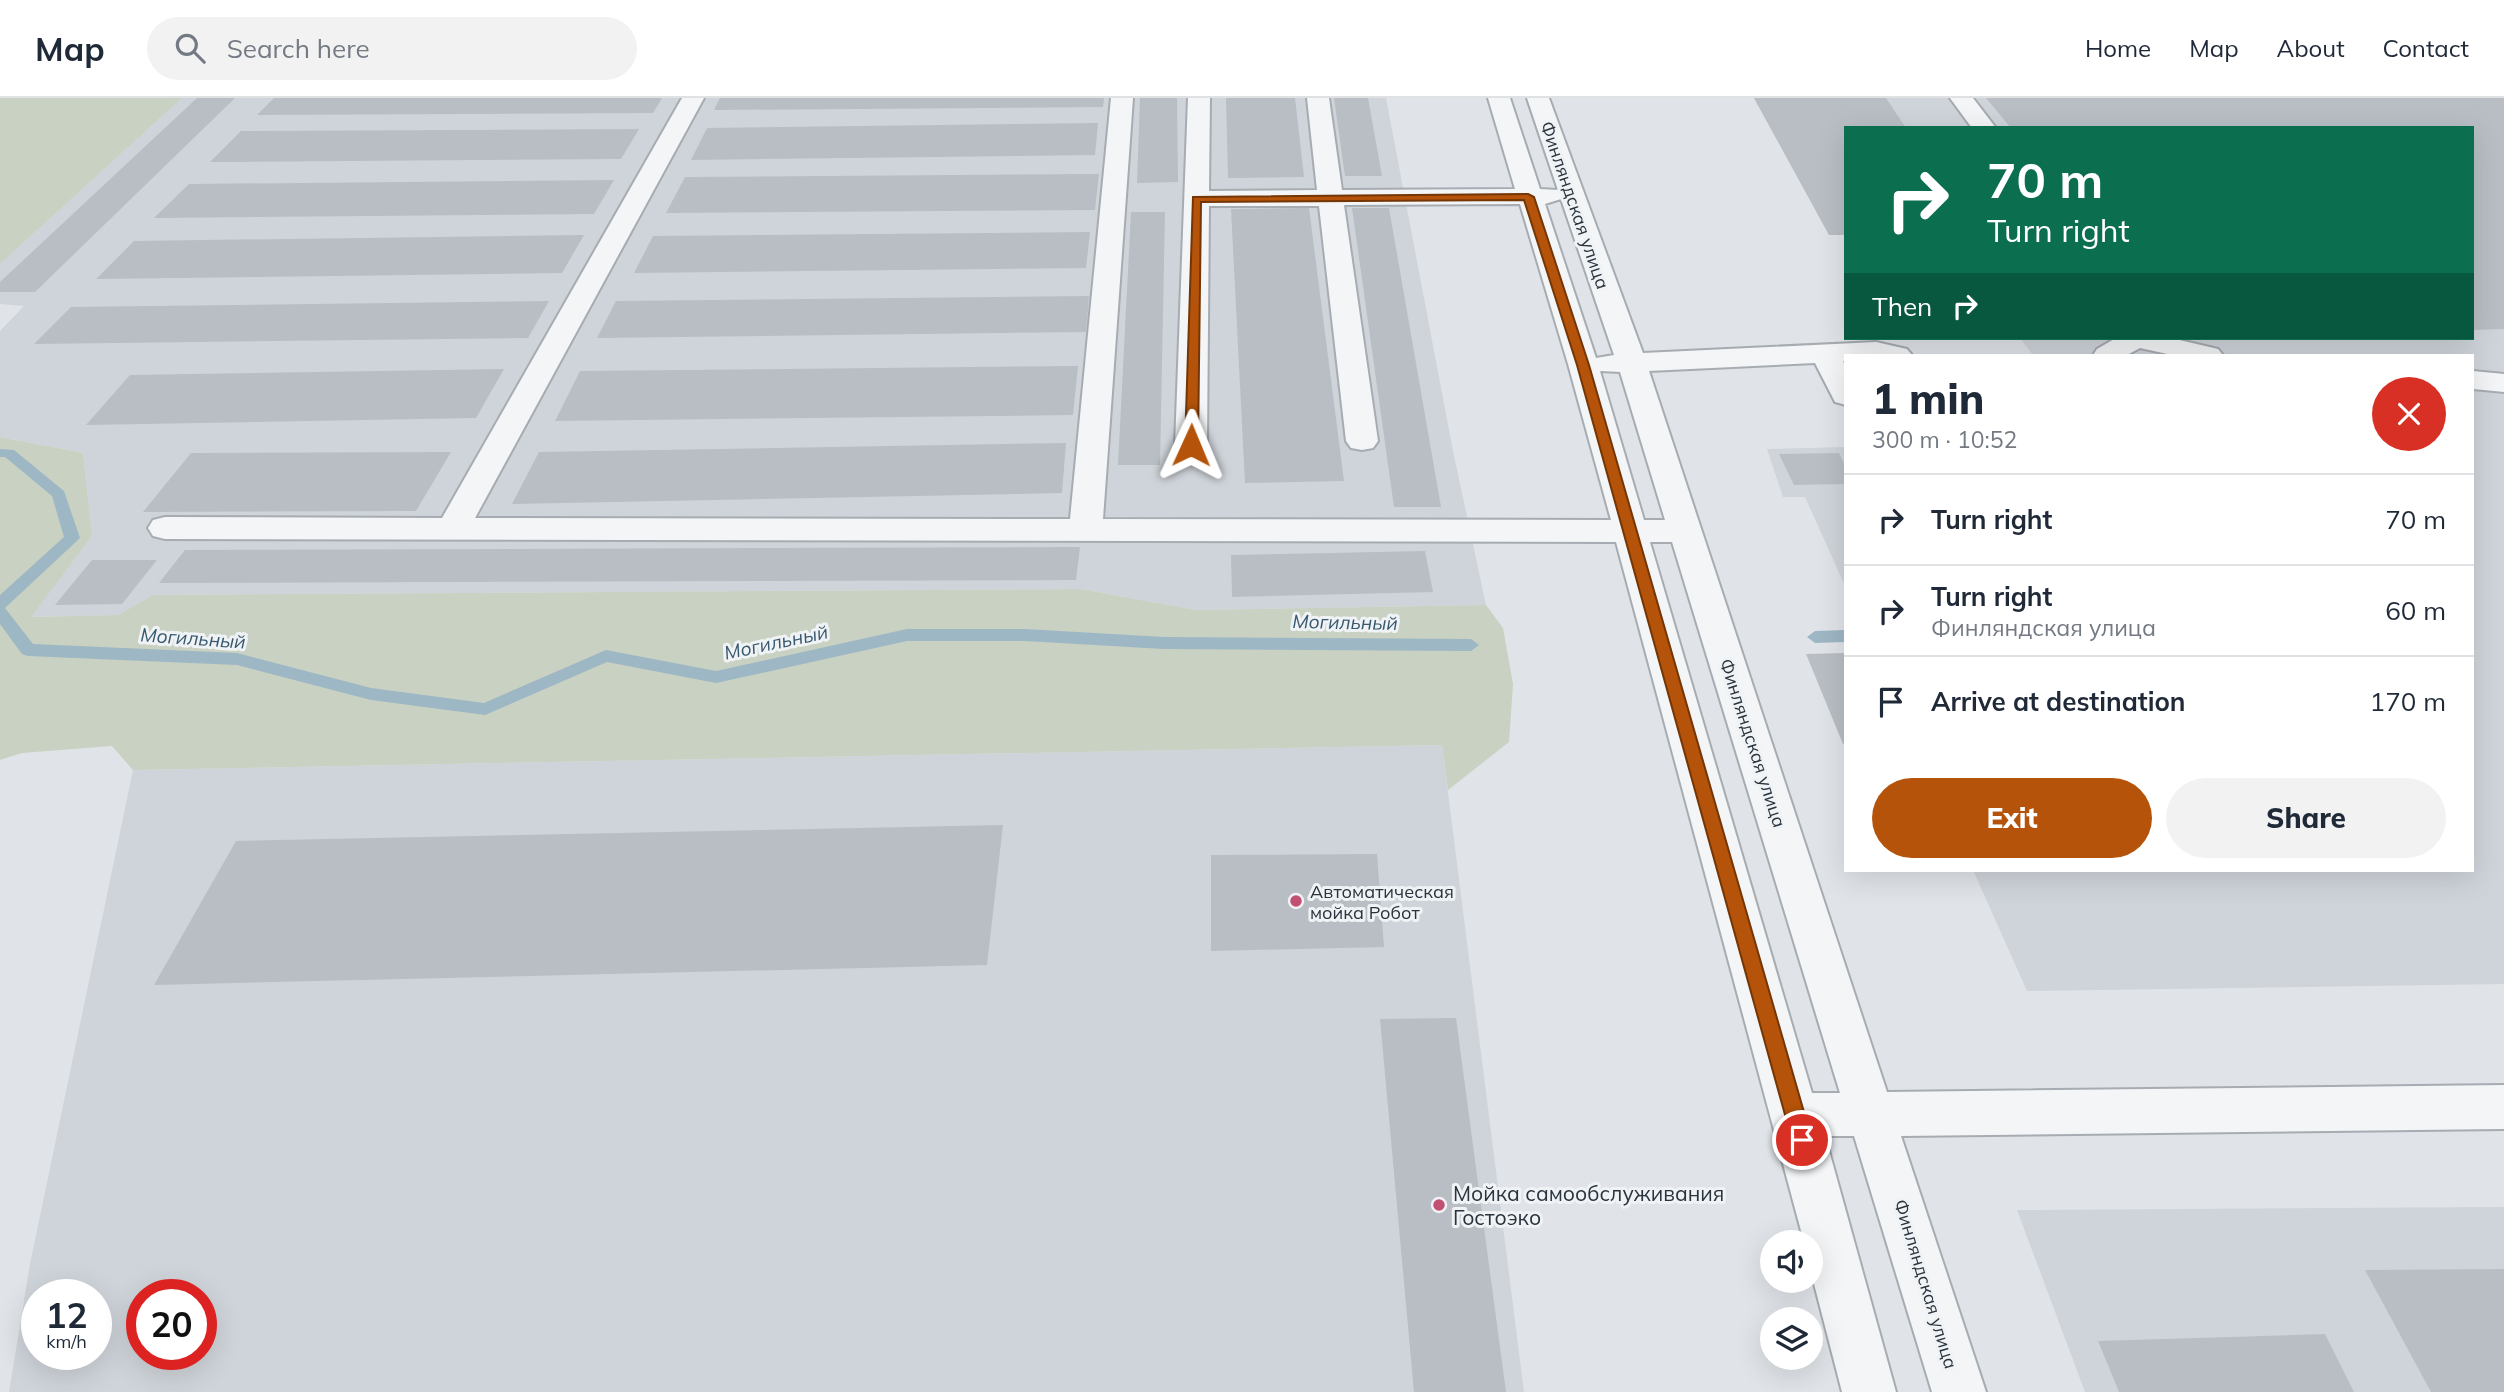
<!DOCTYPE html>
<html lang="en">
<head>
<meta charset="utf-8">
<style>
  :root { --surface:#fff; --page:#f2f2f3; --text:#1f2937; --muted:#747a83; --line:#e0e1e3; --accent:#b45309 }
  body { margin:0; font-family:Mulish,sans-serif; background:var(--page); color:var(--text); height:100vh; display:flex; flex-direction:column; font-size:26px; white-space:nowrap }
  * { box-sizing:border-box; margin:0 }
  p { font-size:23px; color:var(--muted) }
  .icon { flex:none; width:38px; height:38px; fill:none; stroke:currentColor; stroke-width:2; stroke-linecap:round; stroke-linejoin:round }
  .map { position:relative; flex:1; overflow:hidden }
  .panel { position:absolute; left:1844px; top:256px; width:630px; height:518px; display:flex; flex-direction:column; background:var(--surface); border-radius:0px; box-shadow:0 7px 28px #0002 }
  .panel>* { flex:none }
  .guide { position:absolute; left:1844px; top:28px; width:630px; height:214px; border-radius:0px; box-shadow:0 7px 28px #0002; background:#0b6e4f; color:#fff; overflow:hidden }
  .tools { position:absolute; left:1760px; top:1132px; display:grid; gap:14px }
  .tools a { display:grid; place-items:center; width:63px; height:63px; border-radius:50%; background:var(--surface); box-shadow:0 7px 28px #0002; font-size:35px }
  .speed { position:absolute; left:21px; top:1181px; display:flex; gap:14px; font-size:35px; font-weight:700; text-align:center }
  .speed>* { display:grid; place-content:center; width:91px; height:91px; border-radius:50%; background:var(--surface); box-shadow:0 7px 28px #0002; line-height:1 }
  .speed small { font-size:18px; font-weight:400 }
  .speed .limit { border:10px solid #d22; background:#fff; color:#111 }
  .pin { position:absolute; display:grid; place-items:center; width:60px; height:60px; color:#fff; margin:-30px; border:4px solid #fff; border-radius:50%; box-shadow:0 2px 7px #0007 }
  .me { position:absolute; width:77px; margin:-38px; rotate:1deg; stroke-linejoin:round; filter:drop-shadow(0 0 5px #0008) }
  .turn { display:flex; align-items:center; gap:24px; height:147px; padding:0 28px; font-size:32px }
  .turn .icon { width:91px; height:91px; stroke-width:2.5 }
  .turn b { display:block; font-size:49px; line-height:60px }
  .then { display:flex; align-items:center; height:66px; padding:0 28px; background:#0003; gap:14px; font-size:26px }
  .round { display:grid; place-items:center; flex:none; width:74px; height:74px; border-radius:37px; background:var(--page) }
  .headline { display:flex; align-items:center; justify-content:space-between; height:119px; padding:0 28px }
  h1 { font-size:42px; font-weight:800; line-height:52px }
  .primary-button { display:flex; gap:14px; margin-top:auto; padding:14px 28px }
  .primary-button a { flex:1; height:80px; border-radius:42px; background:var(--accent); color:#fff; font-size:28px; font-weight:800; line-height:80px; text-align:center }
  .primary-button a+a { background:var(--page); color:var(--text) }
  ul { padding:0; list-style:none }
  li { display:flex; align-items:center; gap:21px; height:91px; padding:0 28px; border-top:2px solid var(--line) }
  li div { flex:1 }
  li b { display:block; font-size:26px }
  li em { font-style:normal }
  header { display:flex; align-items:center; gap:42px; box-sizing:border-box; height:98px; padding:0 35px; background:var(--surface); border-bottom:2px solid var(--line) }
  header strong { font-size:33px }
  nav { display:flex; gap:38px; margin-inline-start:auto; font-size:24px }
  .search { width:490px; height:63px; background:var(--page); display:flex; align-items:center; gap:18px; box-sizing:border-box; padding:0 24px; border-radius:38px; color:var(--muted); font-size:26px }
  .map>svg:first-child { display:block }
  .built { fill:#cfd4da; fill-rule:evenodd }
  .green { fill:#c8d1c2 }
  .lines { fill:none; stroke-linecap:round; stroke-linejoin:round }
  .stream { fill:#9eb7c5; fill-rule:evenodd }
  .building { fill:#b8bec4 }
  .minor-casing { stroke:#a6acb2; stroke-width:4 }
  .minor { fill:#f3f5f6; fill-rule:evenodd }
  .route { fill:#b45309; stroke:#753606; stroke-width:2 }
  .poi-dot { fill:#c25072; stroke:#f0f3f5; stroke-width:2.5 }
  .labels { text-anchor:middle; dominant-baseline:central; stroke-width:6; stroke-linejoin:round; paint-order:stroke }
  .street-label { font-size:18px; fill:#2a343e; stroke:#f0f3f5 }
  .poi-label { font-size:18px; fill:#2a343e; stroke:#f0f3f5; text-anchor:start }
  .water-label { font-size:19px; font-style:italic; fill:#38586e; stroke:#f0f3f5 }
  .near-poi-label { font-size:21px; fill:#2a343e; stroke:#f0f3f5; text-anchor:start }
</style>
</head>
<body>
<header>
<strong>Map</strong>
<div class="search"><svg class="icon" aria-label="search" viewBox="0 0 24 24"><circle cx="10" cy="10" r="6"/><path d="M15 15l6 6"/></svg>Search here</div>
<nav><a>Home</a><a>Map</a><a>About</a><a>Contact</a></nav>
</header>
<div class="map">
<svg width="2504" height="1294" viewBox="0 0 2504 1294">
  <rect width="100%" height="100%" fill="#e0e4e8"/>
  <g class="built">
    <polygon points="182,0 1386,0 1453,353 1486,507 1196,512 1080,491 153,497 118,517 30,519 92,438 83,355 0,339 0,233 24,208 0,206 0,166"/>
    <polygon points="1754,0 2504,0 2504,886 2027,893 1973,772 2473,772 2473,257 2033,257 2020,240 2473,240 2473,30 1846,30 1846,137 1829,137"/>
    <polygon points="1846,349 1846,490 1805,399 1783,399 1767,351"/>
    <path d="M1442,647l82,647h-1515l21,-128 103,-494zM37,1197h59v59h-59zM142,1197h59v59h-59z"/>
    <polygon points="2504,1109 2504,1294 2085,1294 2017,1112"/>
  </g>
  <g class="green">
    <polygon points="0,0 182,0 0,166"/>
    <polygon points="0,339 83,355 92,438 31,519 118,517 153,497 1080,491 1196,512 1486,507 1503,530 1513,586 1509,644 1448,692 1442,647 133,672 112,648 22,655 0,662"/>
  </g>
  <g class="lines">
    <g class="stream">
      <polygon points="0,351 14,352 64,393 80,440 5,510 33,546 237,555 371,590 484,605 606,552 716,573 907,531 1025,531 1164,539 1471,541 1479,547 1471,553 1164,551 1025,543 907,543 716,585 607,564 485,617 371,602 237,567 28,558 22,556 0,526 0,497 64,439 52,398 5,359 0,359"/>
      <polygon points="1846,532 1846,544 1815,545 1807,539 1815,533"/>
    </g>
  </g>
  <g class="building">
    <polygon points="197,0 235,0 35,194 0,194 0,184"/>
    <polygon points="274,0 662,0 653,15 257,17"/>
    <polygon points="720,0 1104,0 1103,9 714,12"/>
    <polygon points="1140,0 1177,0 1178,84 1137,85"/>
    <polygon points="1226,0 1295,0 1304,79 1228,80"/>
    <polygon points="1334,0 1368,0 1382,78 1345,78"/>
    <polygon points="1754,0 1886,0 1906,30 1846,30 1846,137 1829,137"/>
    <polygon points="1986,0 2504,0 2504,231 2473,232 2473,30 2011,30"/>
    <polygon points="1098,25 1095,57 691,62 707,30"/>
    <polygon points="639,31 621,61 210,64 241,33"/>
    <polygon points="1099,76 1095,112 666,115 685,79"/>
    <polygon points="614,82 594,116 154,120 189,86"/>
    <polygon points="1309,110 1344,383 1245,385 1231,111"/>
    <polygon points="1352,110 1389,110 1441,409 1394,409"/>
    <polygon points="1131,114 1165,114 1160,367 1118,367"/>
    <polygon points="1090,134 1086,170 634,175 653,138"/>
    <polygon points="584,137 562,175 96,181 134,143"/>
    <polygon points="1089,198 1086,234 597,240 616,203"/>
    <polygon points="549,203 528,240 34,246 71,209"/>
    <polygon points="1078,268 1073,317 555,323 580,273"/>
    <polygon points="504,271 476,320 86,327 130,277"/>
    <polygon points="1066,345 1062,395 512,406 539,354"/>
    <polygon points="451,354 416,413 143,414 191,355"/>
    <polygon points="1839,355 1846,370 1846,386 1794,387 1779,356"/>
    <polygon points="1080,449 1076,482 159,485 185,452"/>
    <polygon points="1425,453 1433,494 1232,499 1231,457"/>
    <polygon points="92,462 157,462 122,506 55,507"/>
    <polygon points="1846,555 1846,646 1843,646 1806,556"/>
    <polygon points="1003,727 987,867 154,887 236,743"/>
    <polygon points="1377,756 1384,849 1211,853 1211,757"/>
    <polygon points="1456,920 1506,1294 1414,1294 1380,921"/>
    <polygon points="2504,1171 2504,1294 2431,1294 2365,1172"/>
    <polygon points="2325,1236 2354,1294 2119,1294 2098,1243"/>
  </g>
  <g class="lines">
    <g class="minor-casing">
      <g id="minor">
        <path d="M682,0h22l-229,420 595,1 41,-421h22l-30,421 508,1 -43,-156 -48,-160 -176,1 34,236 -5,7 -11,2 -11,-2 -5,-7 -27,-235h-110l-2,239 -5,7 -11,2 -11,-2 -5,-7 13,-347h22l-1,93 108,-1 -10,-92h22l13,92 173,-1 -27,-91h22l30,91 18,1 -31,-92h22l94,255 233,-11 31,7 5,6h-66v6h-3l3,6v38l-11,-3 -20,-39 -166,8 238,721 617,-7v44l-603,7 85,256h-54l-78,-256h-29l71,256h-54l-31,-120v-30h-7l-188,-700 -1451,-3 -12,-3 -5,-8 5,-8 12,-3 277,1zM1561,101l53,156 -18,3 -51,-154zM1600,273l20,1 45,148h-21zM1650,444h22l168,551h-28z"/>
        <polygon points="1950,0 1973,0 1996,30 1972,30"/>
        <polygon points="2116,240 2171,240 2218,251 2223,257 2172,257 2140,250 2127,257 2093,257 2097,251"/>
        <polygon points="2473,273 2504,276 2504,294 2473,291"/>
      </g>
    </g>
    <use href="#minor" class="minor"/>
  </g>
  <polygon class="route" points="1528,96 1534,99 1589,267 1812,1042 1809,1049 1802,1052 1795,1049 1792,1042 1577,267 1524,102 1201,104 1198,347 1191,351 1185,347 1193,99"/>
  <g class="poi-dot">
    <circle cx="1296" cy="803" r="7"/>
    <circle cx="1439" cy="1107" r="7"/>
  </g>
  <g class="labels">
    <g class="street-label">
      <text transform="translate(1575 107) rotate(71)">Финляндская улица</text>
      <text transform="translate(1753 645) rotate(72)">Финляндская улица</text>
      <text transform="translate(1926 1186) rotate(73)">Финляндская улица</text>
    </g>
    <g class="poi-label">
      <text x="1310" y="793">Автоматическая<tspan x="1310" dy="21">мойка Робот</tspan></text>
    </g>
    <g class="water-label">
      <text transform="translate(1345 524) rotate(1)">Могильный</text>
      <text transform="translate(193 540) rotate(4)">Могильный</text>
      <text transform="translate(776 544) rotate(-12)">Могильный</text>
    </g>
    <g class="near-poi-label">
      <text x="1453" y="1095">Мойка самообслуживания<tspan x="1453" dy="24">Гостоэко</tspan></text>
    </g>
  </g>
</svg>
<div class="tools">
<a><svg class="icon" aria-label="sound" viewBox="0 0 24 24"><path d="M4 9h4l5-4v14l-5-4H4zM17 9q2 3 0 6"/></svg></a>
<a><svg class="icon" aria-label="layers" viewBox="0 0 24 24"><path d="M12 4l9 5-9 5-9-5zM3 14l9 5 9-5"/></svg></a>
</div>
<div class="speed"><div>12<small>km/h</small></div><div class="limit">20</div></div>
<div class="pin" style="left:1802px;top:1042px;background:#d93025"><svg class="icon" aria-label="arrive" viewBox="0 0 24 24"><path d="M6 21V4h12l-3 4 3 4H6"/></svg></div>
<svg class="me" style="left:1191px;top:347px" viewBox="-20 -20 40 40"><path d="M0-17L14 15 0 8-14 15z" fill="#b45309" stroke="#fff" stroke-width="4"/></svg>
<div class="guide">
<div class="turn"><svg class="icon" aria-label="right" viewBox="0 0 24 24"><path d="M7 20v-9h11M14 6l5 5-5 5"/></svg><div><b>70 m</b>Turn right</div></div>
<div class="then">Then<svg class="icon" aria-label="right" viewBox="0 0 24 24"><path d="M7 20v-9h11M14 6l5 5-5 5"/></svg></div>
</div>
<section class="panel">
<div class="headline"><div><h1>1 min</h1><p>300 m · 10:52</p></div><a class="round" style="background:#d93025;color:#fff"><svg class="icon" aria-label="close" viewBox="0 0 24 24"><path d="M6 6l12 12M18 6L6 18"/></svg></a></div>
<ul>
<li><svg class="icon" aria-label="right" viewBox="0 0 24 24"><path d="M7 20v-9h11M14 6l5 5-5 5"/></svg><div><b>Turn right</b></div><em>70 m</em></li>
<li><svg class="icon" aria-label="right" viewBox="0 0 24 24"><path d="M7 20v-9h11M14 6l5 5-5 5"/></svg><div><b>Turn right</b><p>Финляндская улица</p></div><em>60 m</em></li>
<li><svg class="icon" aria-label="arrive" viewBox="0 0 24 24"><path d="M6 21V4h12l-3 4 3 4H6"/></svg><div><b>Arrive at destination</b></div><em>170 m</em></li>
</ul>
<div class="primary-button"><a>Exit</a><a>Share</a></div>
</section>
</div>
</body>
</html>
